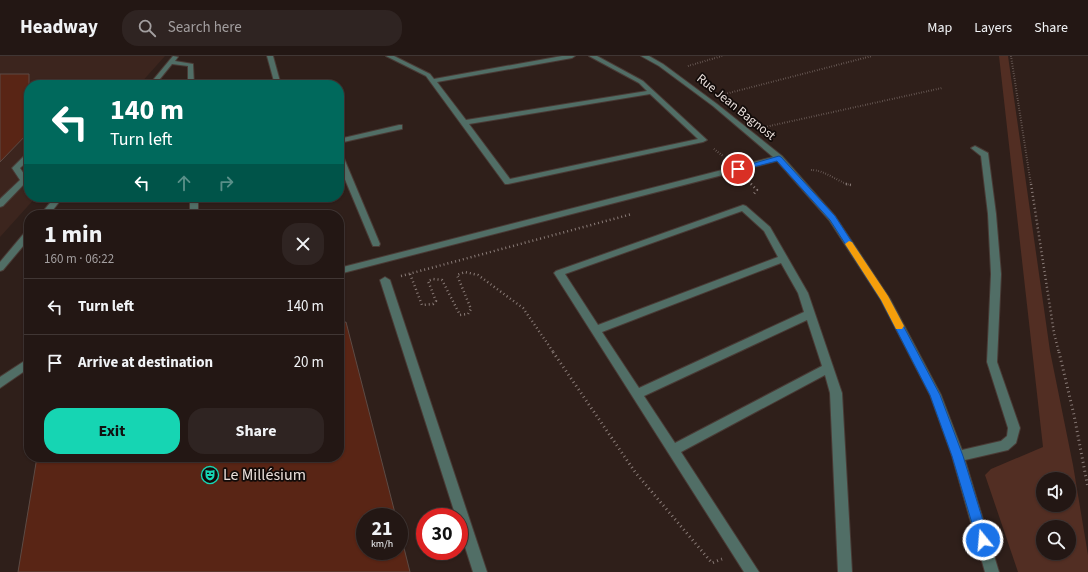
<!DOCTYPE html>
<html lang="en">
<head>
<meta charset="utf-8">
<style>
  :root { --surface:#231714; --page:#2f2422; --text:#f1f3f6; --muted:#a39fa0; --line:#403634; --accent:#16d5b3 }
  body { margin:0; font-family:"Source Sans 3",sans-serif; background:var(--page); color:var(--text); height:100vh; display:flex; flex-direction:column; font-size:15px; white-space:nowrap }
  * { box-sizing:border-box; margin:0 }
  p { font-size:13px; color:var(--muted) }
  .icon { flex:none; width:22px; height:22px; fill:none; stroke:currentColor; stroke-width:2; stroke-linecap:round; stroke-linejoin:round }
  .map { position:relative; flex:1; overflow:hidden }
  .sheet { position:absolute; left:24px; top:154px; width:320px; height:252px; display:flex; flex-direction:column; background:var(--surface); border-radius:16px; box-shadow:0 1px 3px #0004,0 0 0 1px var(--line) }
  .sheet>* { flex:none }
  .guide { position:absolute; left:24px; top:24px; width:320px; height:122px; border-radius:16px; box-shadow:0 1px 3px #0004,0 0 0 1px var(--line); background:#00695c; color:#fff; overflow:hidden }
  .fabs { position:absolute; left:1036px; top:416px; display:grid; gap:8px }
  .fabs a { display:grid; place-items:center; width:40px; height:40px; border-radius:50%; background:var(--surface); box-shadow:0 1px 3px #0004,0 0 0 1px var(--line); font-size:20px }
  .speed { position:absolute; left:356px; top:452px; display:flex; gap:8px; font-size:20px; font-weight:700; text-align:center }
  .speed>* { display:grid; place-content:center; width:52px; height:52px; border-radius:50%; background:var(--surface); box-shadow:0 1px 3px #0004,0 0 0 1px var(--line); line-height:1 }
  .speed small { font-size:10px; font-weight:400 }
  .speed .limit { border:6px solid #d22; background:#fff; color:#111 }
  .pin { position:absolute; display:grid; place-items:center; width:34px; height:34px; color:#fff; margin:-17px; border:2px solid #fff; border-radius:50%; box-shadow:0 1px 4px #0007 }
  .me { position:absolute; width:44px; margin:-22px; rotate:343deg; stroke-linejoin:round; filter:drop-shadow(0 0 3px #0008) }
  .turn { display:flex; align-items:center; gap:14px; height:84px; padding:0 20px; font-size:18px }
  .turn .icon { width:52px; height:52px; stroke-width:2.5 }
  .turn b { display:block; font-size:28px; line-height:34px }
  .lanes { display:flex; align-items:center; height:38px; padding:0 20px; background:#0003; justify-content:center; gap:20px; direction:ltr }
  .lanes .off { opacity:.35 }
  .round { display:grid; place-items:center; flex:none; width:42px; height:42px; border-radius:16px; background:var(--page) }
  .summary { display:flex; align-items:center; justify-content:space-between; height:68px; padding:0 20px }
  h1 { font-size:24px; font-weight:700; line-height:30px }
  .action { display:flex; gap:8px; margin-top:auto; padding:8px 20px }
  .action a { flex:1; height:46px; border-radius:16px; background:var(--accent); color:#111; font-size:16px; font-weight:700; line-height:46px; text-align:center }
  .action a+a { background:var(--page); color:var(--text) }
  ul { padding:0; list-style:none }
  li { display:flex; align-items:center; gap:12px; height:56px; padding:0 20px; border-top:1px solid var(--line) }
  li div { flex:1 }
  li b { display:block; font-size:15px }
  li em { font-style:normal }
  header { display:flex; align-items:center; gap:24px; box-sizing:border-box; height:56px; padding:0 20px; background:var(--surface); border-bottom:1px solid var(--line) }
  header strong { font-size:19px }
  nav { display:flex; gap:22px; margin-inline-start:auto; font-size:14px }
  .search { width:280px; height:36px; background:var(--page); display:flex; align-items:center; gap:10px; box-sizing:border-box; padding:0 14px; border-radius:16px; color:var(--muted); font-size:15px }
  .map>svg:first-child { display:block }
  .built { fill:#3c251e }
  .green { fill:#522e23; fill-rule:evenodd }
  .building { fill:#592515; stroke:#5d4b45 }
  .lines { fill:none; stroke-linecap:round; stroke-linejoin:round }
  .minor-casing { stroke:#493a35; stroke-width:2 }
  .path-far2 { stroke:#8a7c78; stroke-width:2; stroke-dasharray:0.5 2; stroke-linecap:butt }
  .path-far1 { stroke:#8a7c78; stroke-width:2.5; stroke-dasharray:1 3; stroke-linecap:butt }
  .path { stroke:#8a7c78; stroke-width:3; stroke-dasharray:1 3.5; stroke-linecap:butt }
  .minor { fill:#516e66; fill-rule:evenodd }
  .route { fill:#1a73e8; stroke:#114b97 }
  .slow { fill:#f59e0b }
  .labels { text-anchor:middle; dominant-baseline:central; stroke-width:3.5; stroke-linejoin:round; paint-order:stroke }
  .street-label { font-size:13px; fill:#eadfdb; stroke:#120b09 }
  .near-poi-label { font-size:16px; fill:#eadfdb; stroke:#120b09; text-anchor:start }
</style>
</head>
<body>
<header>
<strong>Headway</strong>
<div class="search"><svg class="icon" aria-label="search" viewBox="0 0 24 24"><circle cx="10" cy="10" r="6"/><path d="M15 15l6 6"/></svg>Search here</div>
<nav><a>Map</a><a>Layers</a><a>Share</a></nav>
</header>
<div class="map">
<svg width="1088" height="516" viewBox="0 0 1088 516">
  <rect width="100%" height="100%" fill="#2f1f1a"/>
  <polygon class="built" points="0,0 165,0 139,29 29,29 29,141 36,141 0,181"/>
  <path class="green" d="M999,0h9l42,295 23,114 15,90v17h-70l-33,-97 6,-6 52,-22zM1043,423h26v26h-26zM1043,471h26v26h-26z"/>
  <g class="building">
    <polygon points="0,18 29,18 29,76 0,106"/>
    <polygon points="346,266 396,461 365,461 365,495 399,495 399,472 410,516 18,516 37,401 339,401 339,267"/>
  </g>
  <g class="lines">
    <g class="minor-casing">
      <g id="minor">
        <polygon points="173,0 178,1 175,5 193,8 194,29 188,29 188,10 172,8 155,29 149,29"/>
        <polygon points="267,0 273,0 281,29 275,29"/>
        <path d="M386,0h8l36,18 4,5 128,-23h13l-3,2 -135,24 29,38 181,-29 -8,-8 -50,-27h8l46,25 64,59 -4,2 -195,42h-3l-79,-108zM650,38l48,45 -188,40 -41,-55z"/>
        <polygon points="641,0 649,0 663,8 717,48 782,100 835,160 890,243 941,339 962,394 1001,385 1007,380 1008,372 987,306 991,218 988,158 981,100 971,92 975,90 988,97 996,158 1001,218 997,306 1020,372 1016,387 1008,394 965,404 999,516 985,516 952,400 930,339 881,244 829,164 777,105 339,218 339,212 773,101 713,50 659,10"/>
        <polygon points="60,25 74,28 75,29 58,28 58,26"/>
        <polygon points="399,69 402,69 402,73 339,87 339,83"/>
        <polygon points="26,98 29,98 29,104 20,112 28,124 3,150 0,151 0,143 20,124 12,112"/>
        <polygon points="339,98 343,100 380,188 379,190 373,190 372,188 339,109"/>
        <polygon points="55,141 63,141 49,159 40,159"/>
        <rect x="190" y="141" width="8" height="18"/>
        <path d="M743,149l3,1 24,21 38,66 34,100 10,179h-14l-8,-179 -5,-18 -144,77 78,120h-15l-190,-299 2,-2zM742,155l22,20 14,26 -180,68 -33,-51zM781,207l17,30 6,19 -165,76 -37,-56zM807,264l15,46 -147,77 -31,-47z"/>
        <polygon points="29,174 29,183 3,214 0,215 0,206 26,175"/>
        <polygon points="385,221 390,224 487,516 473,516 459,472 459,461 456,461 380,224"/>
        <polygon points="29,302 29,312 0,332 0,321"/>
      </g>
    </g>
    <g class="path-far2">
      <polyline points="1011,0 1031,129"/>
      <polyline points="688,10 722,0"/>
      <polyline points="725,38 872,0"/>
      <polyline points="765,71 942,32"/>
      <polyline points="714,93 723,100"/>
      <path d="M811,114c14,0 25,11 39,15"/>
      <polyline points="749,126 752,129"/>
    </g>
    <g class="path-far1">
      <polyline points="751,128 757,134 753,139"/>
      <polyline points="846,128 851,129"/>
      <polyline points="1031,128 1054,277 1059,297"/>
      <polyline points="410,218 422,249 433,248 436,245 428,225 433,223 442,224 460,259 468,258 471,253 457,219 465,216 478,219 523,252 554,297"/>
      <polyline points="401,220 632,158"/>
    </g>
    <g class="path">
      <polyline points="553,296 635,416 712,507 722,503"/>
      <polyline points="1059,296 1074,359 1088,432"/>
    </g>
    <use href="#minor" class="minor"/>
  </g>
  <polygon class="route" points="779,100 781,101 835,160 889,243 940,339 963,400 989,484 988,489 983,491 979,489 977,484 952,400 930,339 881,244 830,164 777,105 738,115 734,113"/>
  <polygon class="slow" points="849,185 852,186 888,240 904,270 902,273 896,273 881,244 845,188"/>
  <defs>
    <g id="theatre-ring" transform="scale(0.9)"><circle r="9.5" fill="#120b09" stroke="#16d5b3" stroke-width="1.5"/><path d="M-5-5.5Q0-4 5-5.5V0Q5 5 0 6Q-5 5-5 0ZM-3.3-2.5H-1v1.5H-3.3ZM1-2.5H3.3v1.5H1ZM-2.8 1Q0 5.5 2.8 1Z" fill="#16d5b3"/></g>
  </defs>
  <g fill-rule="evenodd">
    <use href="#theatre-ring" x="210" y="419"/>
  </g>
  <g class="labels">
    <g class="street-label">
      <text transform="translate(736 51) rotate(39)">Rue Jean Bagnost</text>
    </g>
    <g class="near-poi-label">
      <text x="223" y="419">Le Millésium</text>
    </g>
  </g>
</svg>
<div class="fabs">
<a><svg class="icon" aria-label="sound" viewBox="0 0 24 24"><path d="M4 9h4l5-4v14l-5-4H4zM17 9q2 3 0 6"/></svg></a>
<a><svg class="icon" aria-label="search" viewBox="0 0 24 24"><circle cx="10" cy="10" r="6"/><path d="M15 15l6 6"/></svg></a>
</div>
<div class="speed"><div>21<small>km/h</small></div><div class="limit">30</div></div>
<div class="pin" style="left:738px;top:113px;background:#d93025"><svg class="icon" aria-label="arrive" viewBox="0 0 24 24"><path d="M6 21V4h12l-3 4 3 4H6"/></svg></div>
<svg class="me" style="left:983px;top:484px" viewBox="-20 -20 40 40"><circle r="17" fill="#1a73e8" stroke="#fff" stroke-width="3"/><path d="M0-11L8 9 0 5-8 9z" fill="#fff"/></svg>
<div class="guide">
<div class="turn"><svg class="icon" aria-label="left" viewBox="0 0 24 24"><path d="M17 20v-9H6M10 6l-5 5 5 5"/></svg><div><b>140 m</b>Turn left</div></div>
<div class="lanes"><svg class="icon" aria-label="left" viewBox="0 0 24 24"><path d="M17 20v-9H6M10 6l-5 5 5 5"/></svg><svg class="icon off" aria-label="ahead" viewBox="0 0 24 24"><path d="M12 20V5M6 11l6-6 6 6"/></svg><svg class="icon off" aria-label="right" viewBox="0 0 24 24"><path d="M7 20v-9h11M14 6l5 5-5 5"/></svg></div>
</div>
<section class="sheet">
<div class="summary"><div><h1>1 min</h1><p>160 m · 06:22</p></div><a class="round"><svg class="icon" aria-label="close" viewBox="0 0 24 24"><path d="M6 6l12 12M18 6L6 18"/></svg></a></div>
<ul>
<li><svg class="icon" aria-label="left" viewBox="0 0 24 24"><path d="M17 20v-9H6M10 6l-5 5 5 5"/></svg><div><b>Turn left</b></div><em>140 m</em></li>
<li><svg class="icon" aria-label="arrive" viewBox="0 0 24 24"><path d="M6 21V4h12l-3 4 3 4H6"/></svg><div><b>Arrive at destination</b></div><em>20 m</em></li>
</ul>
<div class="action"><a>Exit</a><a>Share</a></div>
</section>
</div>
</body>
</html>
